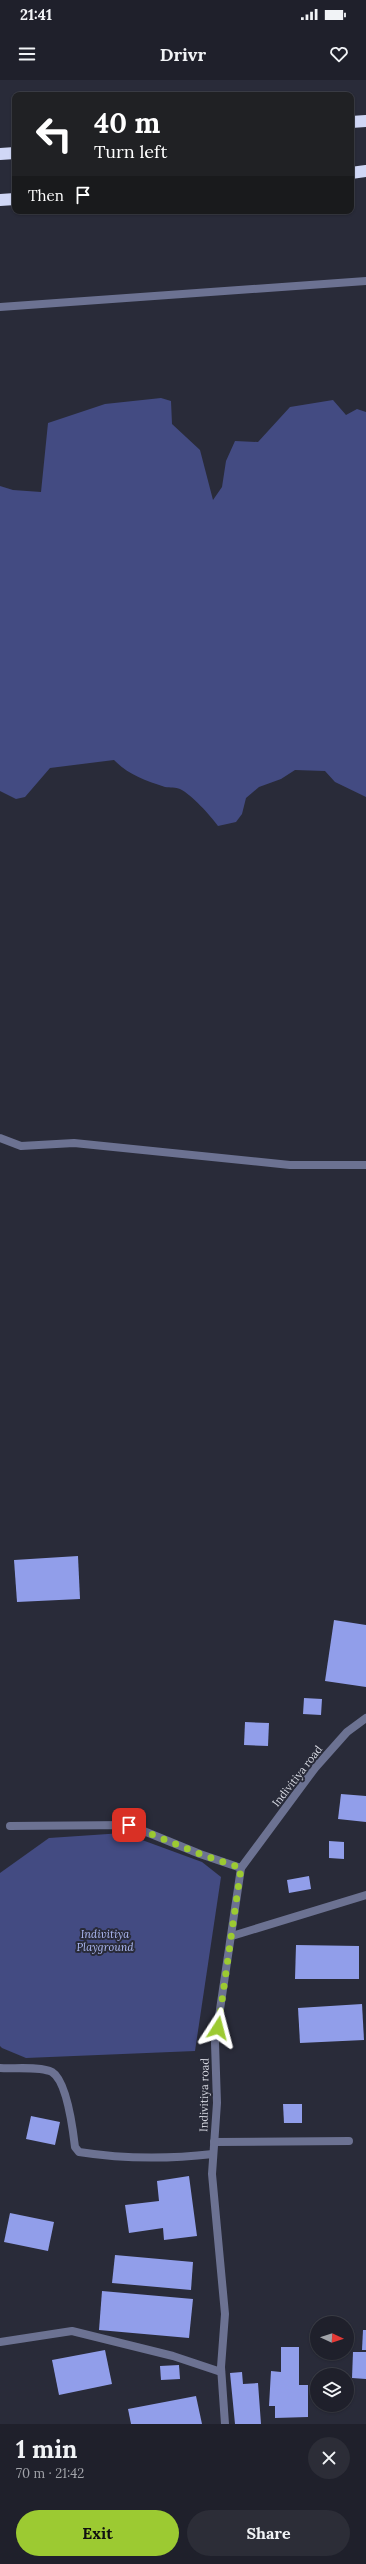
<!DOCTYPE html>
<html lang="en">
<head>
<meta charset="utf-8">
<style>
  :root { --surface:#1f202b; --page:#2c2d37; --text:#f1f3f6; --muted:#a1a3a9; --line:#3c3e47; --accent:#9cca32 }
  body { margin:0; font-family:Lora,serif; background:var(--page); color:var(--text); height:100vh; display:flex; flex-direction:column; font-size:15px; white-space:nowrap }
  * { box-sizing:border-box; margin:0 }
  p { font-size:13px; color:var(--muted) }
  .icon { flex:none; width:22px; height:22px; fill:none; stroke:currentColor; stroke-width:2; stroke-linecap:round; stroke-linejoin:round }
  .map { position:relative; height:2344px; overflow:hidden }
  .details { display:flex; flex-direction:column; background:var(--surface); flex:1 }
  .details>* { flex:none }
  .guide { position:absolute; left:12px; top:12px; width:342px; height:122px; border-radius:8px; box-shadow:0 1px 3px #0004,0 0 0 1px var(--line); background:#202124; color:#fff; overflow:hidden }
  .needle { width:26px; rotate:93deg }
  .controls { position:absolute; left:310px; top:2236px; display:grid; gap:8px }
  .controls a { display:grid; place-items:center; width:44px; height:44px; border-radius:50%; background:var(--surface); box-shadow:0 1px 3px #0004,0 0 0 1px var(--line); font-size:20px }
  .pin { position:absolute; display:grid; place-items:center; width:34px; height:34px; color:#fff; margin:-17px; border-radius:8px; box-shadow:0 2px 6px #0006 }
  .me { position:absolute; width:44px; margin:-22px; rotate:9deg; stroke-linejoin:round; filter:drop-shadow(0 0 3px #0008) }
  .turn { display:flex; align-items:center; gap:14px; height:84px; padding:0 16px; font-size:18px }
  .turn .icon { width:52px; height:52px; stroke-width:2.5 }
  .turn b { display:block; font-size:28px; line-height:34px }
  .then { display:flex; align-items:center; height:38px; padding:0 16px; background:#0003; gap:8px; font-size:15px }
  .round { display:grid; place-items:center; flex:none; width:42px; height:42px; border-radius:21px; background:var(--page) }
  .overview { display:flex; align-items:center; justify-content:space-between; height:68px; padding:0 16px }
  h1 { font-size:24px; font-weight:700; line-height:30px }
  .button { display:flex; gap:8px; margin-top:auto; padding:8px 16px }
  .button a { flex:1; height:46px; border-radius:24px; background:var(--accent); color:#111; font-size:16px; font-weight:700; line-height:46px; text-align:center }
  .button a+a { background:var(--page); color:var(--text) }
  .status { display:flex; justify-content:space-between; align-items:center; height:28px; padding:0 20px; background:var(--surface); direction:ltr }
  .status svg { height:11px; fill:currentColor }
  header { display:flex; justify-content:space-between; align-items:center; height:52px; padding:0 16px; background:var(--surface); font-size:18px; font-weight:700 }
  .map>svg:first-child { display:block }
  .green { fill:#434b82 }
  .building { fill:#919eea }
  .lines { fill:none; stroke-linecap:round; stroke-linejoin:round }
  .minor { stroke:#6c7292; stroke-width:8 }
  .motorway { stroke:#d0d7f6; stroke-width:12 }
  .route { stroke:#9cca32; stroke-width:7; stroke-dasharray:0 12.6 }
  .labels { text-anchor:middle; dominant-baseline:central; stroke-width:4; stroke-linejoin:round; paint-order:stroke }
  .street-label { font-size:11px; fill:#d7d9e2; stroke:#292b39 }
  .park-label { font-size:11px; font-style:italic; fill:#aebaf5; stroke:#292b39 }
</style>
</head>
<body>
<div class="status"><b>21:41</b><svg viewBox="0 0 49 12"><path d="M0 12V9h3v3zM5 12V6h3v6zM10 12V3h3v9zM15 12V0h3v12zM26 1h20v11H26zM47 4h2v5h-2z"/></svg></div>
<header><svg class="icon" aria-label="menu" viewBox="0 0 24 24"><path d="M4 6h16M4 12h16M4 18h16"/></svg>Drivr<svg class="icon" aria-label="heart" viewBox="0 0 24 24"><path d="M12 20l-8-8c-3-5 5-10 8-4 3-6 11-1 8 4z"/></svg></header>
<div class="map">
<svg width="366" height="2344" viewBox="0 0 366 2344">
  <rect width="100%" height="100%" fill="#292b39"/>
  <g class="green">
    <path d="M161,318l10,3 1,23 28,26 13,50 9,-13 4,-26 9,-20 23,1 32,-35 43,-7 13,15 11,-6 9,3v385l-31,-15 -10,-11 -30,-1 -14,9 -22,8 -13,11 -4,16 -6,8 -18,4c-8,-11 -26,-31 -38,-37 -4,-2 -10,-1 -15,-2 -21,-7 -36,-12 -51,-27l-64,8 -25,29 -9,2 -16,-8v-305l13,4 28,2 7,-69 57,-19z"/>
    <polygon points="123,1753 202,1782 221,1797 195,1971 26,1978 2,1968 0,1966 0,1793 49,1758"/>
  </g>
  <g class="building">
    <polygon points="78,1476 80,1519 17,1522 14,1480"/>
    <polygon points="334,1540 366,1545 366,1607 325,1601"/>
    <polygon points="304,1618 322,1619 321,1635 303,1634"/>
    <polygon points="245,1642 269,1643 268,1666 244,1665"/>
    <polygon points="341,1714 366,1716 366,1742 338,1739"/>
    <polygon points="329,1761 344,1762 344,1779 329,1778"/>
    <polygon points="309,1796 311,1809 289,1813 287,1800"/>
    <polygon points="296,1865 359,1866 359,1899 295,1899"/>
    <polygon points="362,1924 364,1960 300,1963 298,1928"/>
    <polygon points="283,2024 302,2024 302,2043 284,2043"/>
    <polygon points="31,2036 60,2042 55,2065 26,2059"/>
    <polygon points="189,2096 197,2156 164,2160 163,2148 129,2153 125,2125 159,2121 157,2101"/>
    <polygon points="10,2133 54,2142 48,2171 4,2162"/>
    <polygon points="115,2175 193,2182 191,2210 112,2203"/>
    <polygon points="102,2211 193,2219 189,2258 99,2250"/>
    <polygon points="363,2250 366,2250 366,2270 362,2270"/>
    <polygon points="281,2267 299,2267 299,2305 308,2305 308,2337 275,2338 275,2326 269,2326 271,2291 281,2292"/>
    <polygon points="105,2270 112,2304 59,2315 52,2280"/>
    <polygon points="353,2272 366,2272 366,2299 352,2298"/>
    <polygon points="179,2285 180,2299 161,2300 160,2286"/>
    <polygon points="242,2292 243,2304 258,2303 261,2344 235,2344 230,2293"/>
    <polygon points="196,2316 202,2344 131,2344 128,2329"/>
  </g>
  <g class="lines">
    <g class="minor">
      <polyline points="0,227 366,201"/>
      <polyline points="0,1058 21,1066 74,1063 290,1085 366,1085"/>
      <polyline points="10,1746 129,1745 200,1774 241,1788"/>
      <polyline points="232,1856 366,1815"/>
      <path d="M0,1988c13,1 41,-2 52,4 15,9 21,58 23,75l4,5c44,7 90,7 134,2"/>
      <polyline points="214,2062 349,2061"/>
      <polyline points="0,2262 72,2251 173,2276 221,2292"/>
      <polyline points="225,2344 221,2287 225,2234 212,2094 217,2023 215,1963 241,1788 315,1688 347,1652 366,1638"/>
    </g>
    <g class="motorway">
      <polyline points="351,42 366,41"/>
      <polyline points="0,74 15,73"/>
      <polyline points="351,93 366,91"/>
      <polyline points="0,120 15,119"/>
    </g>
  </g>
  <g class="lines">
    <polyline class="route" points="129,1745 200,1774 241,1788 218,1948"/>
  </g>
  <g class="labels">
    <g class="street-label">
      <text transform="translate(297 1696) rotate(-52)">Indivitiya road</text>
      <text transform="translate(204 2015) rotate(-89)">Indivitiya road</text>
    </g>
    <g class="park-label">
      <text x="105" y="1854">Indivitiya<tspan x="105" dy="13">Playground</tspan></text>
    </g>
  </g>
</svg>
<div class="controls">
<a><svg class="needle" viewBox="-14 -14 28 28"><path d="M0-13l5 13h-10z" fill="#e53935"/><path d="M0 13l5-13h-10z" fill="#a1a3a9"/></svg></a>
<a><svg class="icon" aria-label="layers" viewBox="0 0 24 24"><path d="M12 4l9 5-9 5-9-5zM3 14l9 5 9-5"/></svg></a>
</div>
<div class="pin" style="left:129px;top:1745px;background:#d93025"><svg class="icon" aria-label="arrive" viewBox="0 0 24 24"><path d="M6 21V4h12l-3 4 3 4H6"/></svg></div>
<svg class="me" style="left:218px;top:1948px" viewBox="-20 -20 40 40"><path d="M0-17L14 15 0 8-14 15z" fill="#9cca32" stroke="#fff" stroke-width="4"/></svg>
<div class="guide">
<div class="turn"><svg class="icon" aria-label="left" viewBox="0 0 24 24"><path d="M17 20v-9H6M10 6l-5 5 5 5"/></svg><div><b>40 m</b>Turn left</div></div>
<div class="then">Then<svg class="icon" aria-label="arrive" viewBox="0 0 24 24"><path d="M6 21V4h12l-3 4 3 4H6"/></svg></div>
</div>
</div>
<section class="details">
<div class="overview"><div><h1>1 min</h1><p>70 m · 21:42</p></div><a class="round"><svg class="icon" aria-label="close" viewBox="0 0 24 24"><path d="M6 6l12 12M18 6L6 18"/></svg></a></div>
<div class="button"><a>Exit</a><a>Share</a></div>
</section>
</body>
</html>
